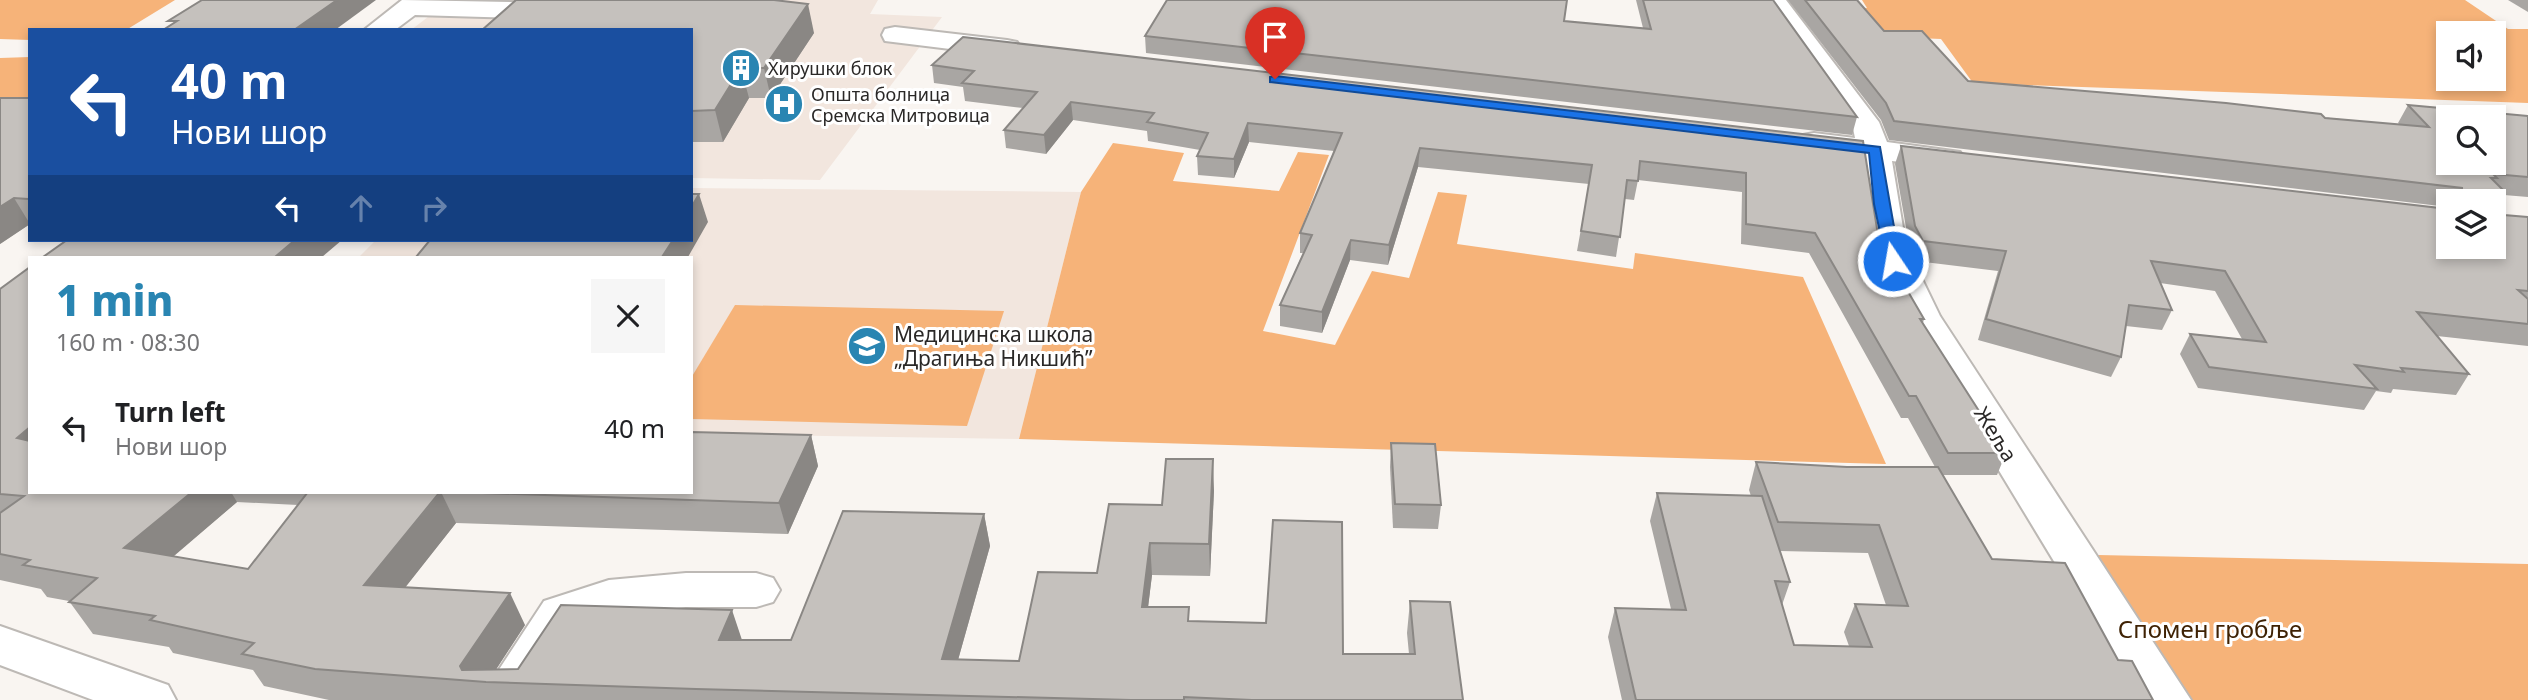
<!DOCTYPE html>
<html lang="en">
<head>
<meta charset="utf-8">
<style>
  :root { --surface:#fff; --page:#f6f6f6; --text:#202124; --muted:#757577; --accent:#2985b2 }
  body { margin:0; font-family:"Noto Sans",sans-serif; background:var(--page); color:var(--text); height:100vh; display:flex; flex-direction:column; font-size:26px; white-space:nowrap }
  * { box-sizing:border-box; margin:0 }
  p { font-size:23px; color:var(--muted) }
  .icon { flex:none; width:38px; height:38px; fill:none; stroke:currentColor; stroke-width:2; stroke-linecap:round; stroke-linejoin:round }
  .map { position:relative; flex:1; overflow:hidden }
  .details { position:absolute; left:28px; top:256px; width:665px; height:238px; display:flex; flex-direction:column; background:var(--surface); border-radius:0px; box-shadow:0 4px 10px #0003 }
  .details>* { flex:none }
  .guide { position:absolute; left:28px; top:28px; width:665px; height:214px; border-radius:0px; box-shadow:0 4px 10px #0003; background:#1a4fa0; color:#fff; overflow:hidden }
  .buttons { position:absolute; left:2436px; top:21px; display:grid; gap:14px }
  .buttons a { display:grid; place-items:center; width:70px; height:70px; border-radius:0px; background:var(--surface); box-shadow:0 4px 10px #0003; font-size:35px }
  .pin { position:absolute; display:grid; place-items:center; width:60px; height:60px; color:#fff; margin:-72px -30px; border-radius:50% 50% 50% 0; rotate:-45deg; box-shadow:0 0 7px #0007 }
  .pin .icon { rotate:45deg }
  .me { position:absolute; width:77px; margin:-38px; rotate:348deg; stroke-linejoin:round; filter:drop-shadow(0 0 5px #0008) }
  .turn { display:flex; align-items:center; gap:24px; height:147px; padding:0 28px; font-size:32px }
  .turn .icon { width:91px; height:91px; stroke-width:2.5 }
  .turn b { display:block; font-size:49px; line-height:60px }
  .lanes { display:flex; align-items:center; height:66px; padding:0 28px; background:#0003; justify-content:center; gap:35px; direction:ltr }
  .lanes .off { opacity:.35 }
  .round { display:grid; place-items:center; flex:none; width:74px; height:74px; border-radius:0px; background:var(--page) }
  .summary { display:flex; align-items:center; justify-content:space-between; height:119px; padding:0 28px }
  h1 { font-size:42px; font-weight:800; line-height:52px; color:var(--accent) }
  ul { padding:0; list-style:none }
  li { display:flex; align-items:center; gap:21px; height:105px; padding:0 28px }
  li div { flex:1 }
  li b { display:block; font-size:26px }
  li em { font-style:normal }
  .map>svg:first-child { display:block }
  .built { fill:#f2e6de }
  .green { fill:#f6b379; fill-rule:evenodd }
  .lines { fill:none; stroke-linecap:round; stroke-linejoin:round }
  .minor-casing { stroke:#bdb9b5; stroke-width:4 }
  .minor { fill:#fff; fill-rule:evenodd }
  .wall { fill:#a9a6a3; fill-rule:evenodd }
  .shaded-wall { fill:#8a8784 }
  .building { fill:#c5c1bd; stroke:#8a8784; stroke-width:2; fill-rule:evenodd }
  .route { fill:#1a73e8; stroke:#114b97; stroke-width:2 }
  .labels { text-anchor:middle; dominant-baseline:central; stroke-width:6; stroke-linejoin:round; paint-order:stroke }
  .far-poi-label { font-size:18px; fill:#2a2827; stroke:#fff; text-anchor:start }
  .poi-label { font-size:21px; fill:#2a2827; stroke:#fff; text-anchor:start }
  .street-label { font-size:21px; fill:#2a2827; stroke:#fff }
  .near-park-label { font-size:24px; fill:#3f2204; stroke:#fff }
</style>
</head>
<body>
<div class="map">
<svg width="2528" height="700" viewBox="0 0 2528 700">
  <rect width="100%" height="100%" fill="#f9f5f1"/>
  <g class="built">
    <polygon points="450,0 878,0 870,14 942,17 820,180 691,178 691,30 411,30"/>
    <polygon points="691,188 1081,192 1019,439 691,434 691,257 359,257 376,240 691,240"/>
  </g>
  <g class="green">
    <polygon points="0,0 175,0 126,30 30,30 30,40 0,39"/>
    <path d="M1862,0h603l43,29h20v74l-555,-20 -32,-44 -70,-3 -18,-29 14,1zM2448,33h46v46h-46z"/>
    <polygon points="30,57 30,106 0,108 0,58"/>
    <polygon points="1113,143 1184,153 1173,181 1279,191 1298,152 1329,155 1263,331 1335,345 1372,271 1409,278 1438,192 1467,195 1457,244 1633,269 1635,253 1803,277 1886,464 1019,439 1081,192"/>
    <polygon points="735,305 1004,311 967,426 691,419 691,378"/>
    <polygon points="2098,555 2528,564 2528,700 2164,700"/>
  </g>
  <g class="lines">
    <g class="minor-casing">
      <g id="minor">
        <polygon points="402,0 559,3 568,5 572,11 568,17 559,19 415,15 395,30 364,30"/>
        <polygon points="1760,0 1786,0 1879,122 1887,142 1960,152 1965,159 1960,166 1949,168 1892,161 1906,246 1940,316 2191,700 2138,700 1889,289 1871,246 1859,157 1803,149 1799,142 1803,135 1814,133 1855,138 1853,128"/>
        <polygon points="895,27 1007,40 1017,42 1021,48 1017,54 1007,56 885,41 882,35 885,29"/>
        <polygon points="686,573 756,573 773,578 780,590 773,602 756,607 686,607 611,615 578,627 532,700 479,700 544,601 609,580"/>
        <polygon points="0,626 168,685 176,700 93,700 0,665"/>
      </g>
    </g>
    <use href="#minor" class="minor"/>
  </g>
  <g class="wall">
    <polygon points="1636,0 1773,0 1857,117 1852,135 1146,53 1145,36 1564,21 1643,28"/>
    <polygon points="1788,0 1857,0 1884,31 1968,81 2400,125 2398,123 2408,105 2528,116 2528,197 2504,195 2504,215 2528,217 2528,346 2437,336 2469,374 2456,395 2393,389 2391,393 2376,391 2364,410 2198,388 2180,354 2190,334 2242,339 2215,291 2160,283 2172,310 2162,330 2126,326 2121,357 2111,377 1978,340 1998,271 1916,261 1909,245 1895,164 1901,146 2448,247 2494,201 2448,201 2448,207 1889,140 1881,120"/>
    <polygon points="2508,0 2528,0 2528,12"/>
    <polygon points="691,30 814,33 771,98 749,98 723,142 691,142"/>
    <path d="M932,65l931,76 15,94 -1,4 47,80 -1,4 83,130 -9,22h-54l49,84 126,101 35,40h-531l-14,-63 7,-29 56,1 -21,-88 7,-28 94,3 -2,-6 7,-28 91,5h88l-27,-49h-7l-92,-165 -68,-9 1,-52 -104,-12 -4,20 -9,-1 -9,58 -39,-6 12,-67 -171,-17 -30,98 -38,-5 -28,73 -42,-7v-21l23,-52h-3v-20l34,-82 -85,-9 -15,36 -36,-3 -1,-19 3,-6 -52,-9 -1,-10 -74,-11 -27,34 -40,-6 -2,-18 19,-22 -58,-7 -2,-14 -29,-4zM1780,551l88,2 18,52 -31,-1 -11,28 5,14 -55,-1 -12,-40 8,-23z"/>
    <polygon points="30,98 30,224 0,244"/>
    <path d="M0,289l30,203h661l120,-57 7,31 -30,68 -332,-11 -51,64 120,38 -29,44h22l224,-29h49l193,-126 6,32 -32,114 61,1 78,-88 65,-68 52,-15 -4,86 -58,-1 -4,32h41v14l154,33h66l-2,-21 3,-32 53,99h-1134l-65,-14 -11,-16 -80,-17 -4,-6 -76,-13 -24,-33 -22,-4 -6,-8 -41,-9zM237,502l61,3 -50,64 -75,-13z"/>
    <polygon points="1391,443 1441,505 1438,529 1393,528 1390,467"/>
  </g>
  <g class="shaded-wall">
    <polygon points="337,0 376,0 335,30 294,30"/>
    <polygon points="808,4 814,33 771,98 764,68"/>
    <polygon points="741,68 749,98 723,142 715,110"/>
    <polygon points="1071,102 1073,120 1046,154 1044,135"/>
    <polygon points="1248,123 1249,142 1234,178 1234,159"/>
    <polygon points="1420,148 1418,167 1388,265 1389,245"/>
    <polygon points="699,194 708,222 688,257 662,257 673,240 691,240 691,208"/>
    <polygon points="14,198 30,224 0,244 0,207"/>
    <polygon points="295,240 342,240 322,257 275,257"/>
    <polygon points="1351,240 1350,260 1322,333 1322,312"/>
    <polygon points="30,427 30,456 17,438"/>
    <polygon points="811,435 818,466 788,534 779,503"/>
    <polygon points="1213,459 1214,490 1210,576 1209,544"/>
    <polygon points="192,492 231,492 237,502 146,580 124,548"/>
    <polygon points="441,492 456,523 382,617 364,585"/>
    <polygon points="984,514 990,546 949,692 942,659"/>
    <polygon points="1150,543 1152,575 1144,640 1142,607"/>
    <polygon points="510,593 525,625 488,682 467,680 460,666"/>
    <polygon points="732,610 743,643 719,640"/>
  </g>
  <g class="building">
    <polygon points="202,0 337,0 294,30 163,30 177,21 168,21"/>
    <polygon points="516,0 774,0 808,4 764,68 741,68 715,110 691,111 691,30 482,30"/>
    <polygon points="1167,0 1567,0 1564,21 1651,29 1643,0 1773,0 1857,117 1145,36"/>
    <path d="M1805,0h52l27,31h38l46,50 258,22 95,11 4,4 104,9 -21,-22 120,11v61l-35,-3 4,4h-6l13,13v24l24,2v74l-10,-1 10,9v25l-111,-12 52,62 -68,-6 3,4 -49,-7 22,24 -168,-22 -19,-33 76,8 -41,-71 -74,-10 21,49 -43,-5 -8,52 -135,-38 20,-68 -83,-10 -8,-15 -14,-80 547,63v38h46v-46h-32v-13l-568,-67 -8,-18zM2448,117h46v46h-46z"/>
    <polygon points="963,37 1863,141 1878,235 1875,235 1924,319 1920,319 2006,453 1948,453 1916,396 1909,396 1815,233 1746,224 1746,173 1640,161 1638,181 1627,180 1620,237 1581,231 1592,165 1420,148 1389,245 1351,240 1322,312 1280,305 1312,235 1300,233 1342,133 1248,123 1234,159 1197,156 1208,133 1147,122 1154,113 1071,102 1044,135 1004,130 1037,92 962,83 974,71 932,65"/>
    <polygon points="0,98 30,98 30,198 28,199 14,198 0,207"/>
    <polygon points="691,194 699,194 691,208"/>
    <polygon points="67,240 295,240 275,257 43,257"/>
    <polygon points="430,240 673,240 662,257 416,257"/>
    <polygon points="30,267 30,427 17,438 30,441 30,492 192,492 124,548 248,569 308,492 440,492 364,585 510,593 460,666 462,670 518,669 561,605 732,610 719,640 791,640 843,511 984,514 942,659 1019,661 1038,572 1097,573 1109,504 1162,505 1166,459 1213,459 1209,544 1150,543 1142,607 1189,607 1188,621 1266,623 1273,520 1342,522 1343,654 1415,654 1410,601 1450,602 1463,700 1252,700 1184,697 1184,700 1131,700 696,689 486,682 315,669 242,654 254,643 150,620 155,616 69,602 97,578 23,565 30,560 0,554 0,513 24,496 0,494 0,289"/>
    <polygon points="691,432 811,435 779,503 453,492 691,492"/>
    <polygon points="1391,443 1435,444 1441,505 1395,504"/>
    <polygon points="1756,462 1847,467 1938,467 1992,559 2065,563 2118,660 2132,661 2153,700 1636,700 1615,608 1686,610 1657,493 1762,496 1790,582 1775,581 1794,645 1872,647 1855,604 1908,606 1879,525 1778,522"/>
  </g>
  <polygon class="route" points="1275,76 1880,147 1900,261 1893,265 1886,261 1874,204 1869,153 1270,82 1270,77"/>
  <defs>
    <g id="building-disc" transform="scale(2.0125)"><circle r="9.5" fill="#2985b2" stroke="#fff"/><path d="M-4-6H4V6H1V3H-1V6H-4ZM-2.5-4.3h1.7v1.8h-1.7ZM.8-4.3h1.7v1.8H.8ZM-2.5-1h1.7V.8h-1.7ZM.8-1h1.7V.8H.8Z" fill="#fff"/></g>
    <g id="hospital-disc" transform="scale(2.0125)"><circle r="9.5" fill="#2985b2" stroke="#fff"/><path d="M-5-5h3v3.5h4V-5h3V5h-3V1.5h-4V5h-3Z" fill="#fff"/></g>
    <g id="school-disc" transform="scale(2.0125)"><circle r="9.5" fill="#2985b2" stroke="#fff"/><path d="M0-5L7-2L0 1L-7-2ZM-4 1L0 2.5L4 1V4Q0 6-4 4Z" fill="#fff"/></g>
  </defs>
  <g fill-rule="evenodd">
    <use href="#building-disc" x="741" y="68"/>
    <use href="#hospital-disc" x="784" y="104"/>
    <use href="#school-disc" x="867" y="346"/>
  </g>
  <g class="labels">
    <g class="far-poi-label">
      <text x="768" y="68">Хирушки блок</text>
      <text x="811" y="94">Општа болница<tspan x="811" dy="21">Сремска Митровица</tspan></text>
    </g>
    <g class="poi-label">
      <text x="894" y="334">Медицинска школа<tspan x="894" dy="24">„Драгиња Никшић”</tspan></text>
    </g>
    <g class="street-label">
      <text transform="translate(1996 434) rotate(58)">Жеља</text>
    </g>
    <g class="near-park-label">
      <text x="2210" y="628">Спомен гробље</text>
    </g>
  </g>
</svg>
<div class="buttons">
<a><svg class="icon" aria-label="sound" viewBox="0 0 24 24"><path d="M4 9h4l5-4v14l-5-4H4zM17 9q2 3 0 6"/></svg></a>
<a><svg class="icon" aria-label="search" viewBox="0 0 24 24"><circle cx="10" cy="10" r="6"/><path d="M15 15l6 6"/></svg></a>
<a><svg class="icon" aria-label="layers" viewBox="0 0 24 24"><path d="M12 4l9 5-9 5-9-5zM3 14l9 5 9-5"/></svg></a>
</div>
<div class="pin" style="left:1275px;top:79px;background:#d93025"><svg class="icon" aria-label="arrive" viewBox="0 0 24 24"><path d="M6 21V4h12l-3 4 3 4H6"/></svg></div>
<svg class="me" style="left:1893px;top:261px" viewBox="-20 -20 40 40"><circle r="17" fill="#1a73e8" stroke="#fff" stroke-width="3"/><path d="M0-11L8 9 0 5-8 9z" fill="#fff"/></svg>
<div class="guide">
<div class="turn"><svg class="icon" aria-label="left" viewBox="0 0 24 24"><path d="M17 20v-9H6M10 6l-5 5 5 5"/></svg><div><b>40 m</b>Нови шор</div></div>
<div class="lanes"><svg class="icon" aria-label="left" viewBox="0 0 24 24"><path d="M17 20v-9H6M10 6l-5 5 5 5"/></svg><svg class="icon off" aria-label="ahead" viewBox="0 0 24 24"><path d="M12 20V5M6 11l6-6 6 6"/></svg><svg class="icon off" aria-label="right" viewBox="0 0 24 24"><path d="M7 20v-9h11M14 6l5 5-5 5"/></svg></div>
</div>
<section class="details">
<div class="summary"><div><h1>1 min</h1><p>160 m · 08:30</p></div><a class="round"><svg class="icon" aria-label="close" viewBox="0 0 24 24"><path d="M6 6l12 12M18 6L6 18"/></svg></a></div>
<ul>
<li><svg class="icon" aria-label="left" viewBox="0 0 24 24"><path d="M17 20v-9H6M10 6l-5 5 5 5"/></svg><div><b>Turn left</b><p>Нови шор</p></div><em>40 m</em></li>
</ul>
</section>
</div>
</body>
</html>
